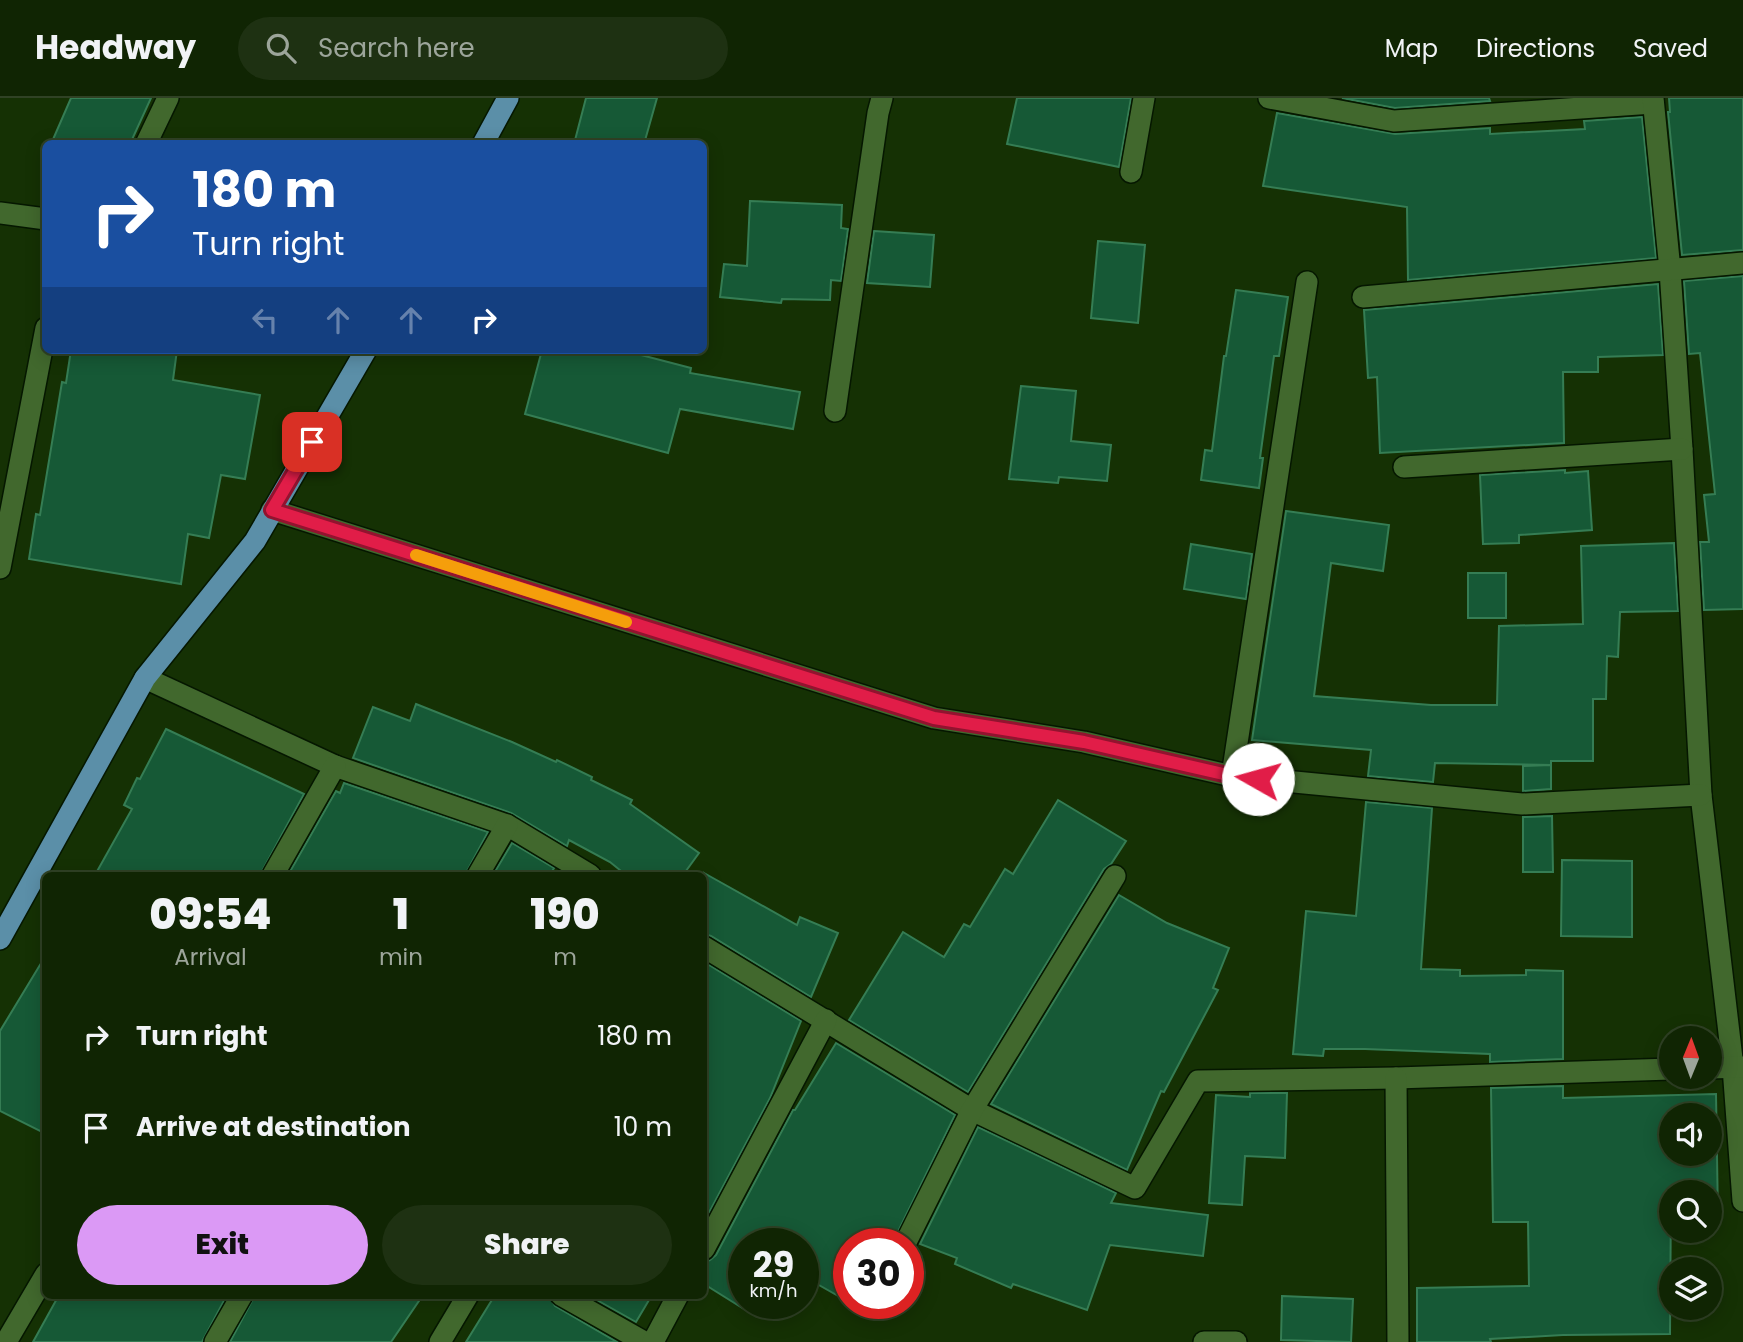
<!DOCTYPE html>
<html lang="en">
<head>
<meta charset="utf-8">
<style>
  :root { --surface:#102503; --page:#1e3112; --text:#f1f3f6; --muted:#9ca59a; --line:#304225; --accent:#db99f5 }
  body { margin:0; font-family:Poppins,sans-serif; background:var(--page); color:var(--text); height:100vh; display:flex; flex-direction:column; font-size:26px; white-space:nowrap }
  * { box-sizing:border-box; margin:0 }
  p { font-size:23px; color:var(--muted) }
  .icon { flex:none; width:38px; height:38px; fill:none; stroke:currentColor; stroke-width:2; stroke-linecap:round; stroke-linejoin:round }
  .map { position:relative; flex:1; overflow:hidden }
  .details { position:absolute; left:42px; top:774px; width:665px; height:427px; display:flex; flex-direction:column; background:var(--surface); border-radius:10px; box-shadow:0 4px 18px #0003,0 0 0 2px var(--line) }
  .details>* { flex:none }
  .hud { position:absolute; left:42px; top:42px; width:665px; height:214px; border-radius:10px; box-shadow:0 4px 18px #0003,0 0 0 2px var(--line); background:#1a4fa0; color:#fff; overflow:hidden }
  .needle { width:46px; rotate:1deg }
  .controls { position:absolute; left:1659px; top:928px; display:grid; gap:14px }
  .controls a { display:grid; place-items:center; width:63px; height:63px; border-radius:50%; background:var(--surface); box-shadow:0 4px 18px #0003,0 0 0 2px var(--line); font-size:35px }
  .speed { position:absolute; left:728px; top:1130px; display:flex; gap:14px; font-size:35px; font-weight:700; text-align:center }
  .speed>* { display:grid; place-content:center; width:91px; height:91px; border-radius:50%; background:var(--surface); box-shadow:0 4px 18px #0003,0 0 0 2px var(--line); line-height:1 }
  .speed small { font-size:18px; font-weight:400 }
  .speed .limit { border:10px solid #d22; background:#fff; color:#111 }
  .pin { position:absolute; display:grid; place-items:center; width:60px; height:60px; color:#fff; margin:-30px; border-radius:14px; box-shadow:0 4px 10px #0006 }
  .me { position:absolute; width:77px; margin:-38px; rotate:277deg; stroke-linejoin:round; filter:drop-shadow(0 0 5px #0008) }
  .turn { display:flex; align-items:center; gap:24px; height:147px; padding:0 35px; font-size:32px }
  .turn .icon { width:91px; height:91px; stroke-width:2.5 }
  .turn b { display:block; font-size:49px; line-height:60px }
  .lanes { display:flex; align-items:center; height:66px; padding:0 35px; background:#0003; justify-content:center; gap:35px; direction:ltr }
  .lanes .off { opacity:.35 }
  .eta { display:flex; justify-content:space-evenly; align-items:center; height:119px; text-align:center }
  .eta b { font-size:42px; font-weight:800; line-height:49px }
  .cta { display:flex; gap:14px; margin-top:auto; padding:14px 35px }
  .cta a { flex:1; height:80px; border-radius:42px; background:var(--accent); color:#111; font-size:28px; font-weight:800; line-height:80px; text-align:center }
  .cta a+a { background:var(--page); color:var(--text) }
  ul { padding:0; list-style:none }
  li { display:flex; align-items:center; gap:21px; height:91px; padding:0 35px }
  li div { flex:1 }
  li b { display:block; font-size:26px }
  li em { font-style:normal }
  header { display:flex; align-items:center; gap:42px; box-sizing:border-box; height:98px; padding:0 35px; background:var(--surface); border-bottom:2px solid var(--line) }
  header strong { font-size:33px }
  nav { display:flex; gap:38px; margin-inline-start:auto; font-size:24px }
  .search { width:490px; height:63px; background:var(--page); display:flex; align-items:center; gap:18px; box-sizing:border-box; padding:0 24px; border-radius:38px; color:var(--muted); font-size:26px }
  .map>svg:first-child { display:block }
  .building { fill:#165936; stroke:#357d54; stroke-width:2; fill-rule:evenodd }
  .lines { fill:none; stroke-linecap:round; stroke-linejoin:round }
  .minor-casing { stroke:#051700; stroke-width:24 }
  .major-casing { stroke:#051700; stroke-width:24 }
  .minor { stroke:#41682d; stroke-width:21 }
  .major { stroke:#5b8fa8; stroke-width:21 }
  .route-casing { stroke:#92132f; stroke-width:18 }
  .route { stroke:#e11d48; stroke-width:12 }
  .slow { stroke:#f59e0b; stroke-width:12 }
</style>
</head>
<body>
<header>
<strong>Headway</strong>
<div class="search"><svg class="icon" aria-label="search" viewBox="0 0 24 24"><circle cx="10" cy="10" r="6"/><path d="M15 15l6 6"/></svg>Search here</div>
<nav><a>Map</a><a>Directions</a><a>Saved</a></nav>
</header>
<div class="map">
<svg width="1743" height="1244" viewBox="0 0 1743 1244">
  <rect width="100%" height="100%" fill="#153104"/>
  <g class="building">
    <polygon points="71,0 151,0 130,46 51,46"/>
    <polygon points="586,0 657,0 644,46 574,46"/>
    <polygon points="1017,0 1131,0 1119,69 1007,46"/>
    <polygon points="1342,0 1489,0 1490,3 1395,10"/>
    <polygon points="1669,0 1743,0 1743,152 1682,157 1668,14 1670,14"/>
    <polygon points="1277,15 1395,36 1490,30 1490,36 1585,31 1584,23 1642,19 1656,160 1408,182 1407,109 1263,88"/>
    <polygon points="750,103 842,107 841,130 848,131 841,183 831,182 830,202 782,201 781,205 720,199 724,166 747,168"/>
    <polygon points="874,133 934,137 930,189 867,185"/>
    <polygon points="1098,143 1145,147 1138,225 1091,220"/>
    <polygon points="1743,178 1743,511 1704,512 1700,444 1709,444 1704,397 1715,396 1700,255 1689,256 1684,183"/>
    <polygon points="1658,186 1663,257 1598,259 1598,274 1563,274 1564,345 1380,355 1377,279 1368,280 1364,212"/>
    <polygon points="1236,192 1288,199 1279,258 1274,258 1260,360 1263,360 1259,390 1201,382 1205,352 1212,353 1224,258 1226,258"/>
    <polygon points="71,252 177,252 173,282 260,297 245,381 221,377 209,440 188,436 181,486 29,461 36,416 40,417 62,284 66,285"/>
    <polygon points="542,252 622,252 691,270 690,275 800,294 793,331 680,311 668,355 525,316"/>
    <polygon points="1021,288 1076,293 1071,343 1111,347 1107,383 1059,379 1058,385 1009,381"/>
    <polygon points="1565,372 1565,375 1588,373 1592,432 1519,437 1519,445 1483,446 1480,377"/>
    <polygon points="1286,413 1389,427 1383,473 1331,465 1314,598 1431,607 1497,607 1499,528 1583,526 1581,448 1674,445 1678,513 1620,514 1618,559 1607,558 1606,601 1593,601 1593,663 1551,663 1551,667 1435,665 1433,684 1368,678 1371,652 1252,642"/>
    <polygon points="1191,446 1252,456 1246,501 1184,491"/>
    <rect x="1468" y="475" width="38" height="45"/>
    <polygon points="416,606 512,644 556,664 557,662 592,679 591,682 632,702 630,706 699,755 683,777 626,777 610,764 569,742 567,748 511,715 353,660 373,609 410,623"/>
    <polygon points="166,631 304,696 260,777 95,777 132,711 124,707 137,680 140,681"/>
    <polygon points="1551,667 1551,691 1523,693 1523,668"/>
    <polygon points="344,685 488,734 465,777 288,777 336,693 340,695"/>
    <polygon points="1058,702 1126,743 1111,766 1104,771 968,994 849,922 903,834 944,859 964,826 970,829 1005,771 1013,776"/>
    <polygon points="1366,704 1432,710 1421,871 1460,872 1460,878 1526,877 1526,872 1563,873 1563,961 1490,964 1490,956 1365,951 1324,951 1323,958 1293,956 1306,813 1356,818"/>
    <polygon points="1552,718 1553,774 1523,774 1523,719"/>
    <polygon points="512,745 554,770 550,777 493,777"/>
    <polygon points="1562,762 1632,763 1632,839 1561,838"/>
    <polygon points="704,775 797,827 800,819 838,835 811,899 711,838 704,836"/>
    <polygon points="1119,797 1167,825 1229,850 1213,890 1218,892 1164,994 1161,993 1127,1072 991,1006"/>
    <polygon points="46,857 46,1036 0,1013 0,933"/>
    <polygon points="704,864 801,923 770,1000 704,1124"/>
    <polygon points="836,945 955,1017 892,1146 849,1146 849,1204 803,1178 803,1146 744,1146 744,1211 704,1186 704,1164 710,1162 716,1157 793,1012 795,1012"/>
    <path d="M1563,988v12l153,-4 2,124h-8v-26h-39l-1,142 -107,1 -73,4 1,3h-74v-54l112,-2 -1,-64h-35l-2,-134zM1671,1017h39v38h-39z"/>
    <polygon points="1250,995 1287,995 1285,1060 1245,1058 1242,1107 1209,1105 1216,997 1250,999"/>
    <polygon points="978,1029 1116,1095 1111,1105 1208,1117 1203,1158 1110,1147 1087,1212 1013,1186 1011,1190 955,1166 957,1160 920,1146"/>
    <polygon points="59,1197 227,1197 202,1244 33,1244"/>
    <polygon points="255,1197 423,1197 391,1244 230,1244"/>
    <polygon points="495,1197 548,1197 555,1208 617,1244 466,1244"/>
    <polygon points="588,1197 652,1197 636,1224"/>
    <polygon points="1282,1198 1353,1201 1351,1244 1281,1242"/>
  </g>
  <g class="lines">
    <g class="minor-casing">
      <g id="minor">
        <polyline points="1269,0 1394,23 1653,5"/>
        <polyline points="1653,0 1670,172 1682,351 1701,697 1733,969 1743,1103"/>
        <polyline points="146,46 168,0"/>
        <polyline points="1131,74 1144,0"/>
        <polyline points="0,115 46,121"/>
        <polyline points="1363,199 1743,165"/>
        <polyline points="835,313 878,15 882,0"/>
        <polyline points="1404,369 1682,351"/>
        <polyline points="272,412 934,620 1084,644 1232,678 1522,706 1701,697"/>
        <polyline points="0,470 46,230"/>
        <polyline points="145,580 335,668 507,727 590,777"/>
        <polyline points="1232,678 1307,184"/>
        <polyline points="273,777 335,668"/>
        <polyline points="478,777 507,727"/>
        <polyline points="704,849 972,1012 1135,1090 1198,983 1396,980 1671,971"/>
        <polyline points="1710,970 1743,969"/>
        <polyline points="1396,980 1398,1244"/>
        <polyline points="905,1146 972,1012 1115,778"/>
        <polyline points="704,1151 826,922"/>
        <polyline points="561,1197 644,1244"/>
        <polyline points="873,1210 875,1206"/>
        <polyline points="6,1244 46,1176"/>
        <polyline points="215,1244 242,1197"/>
        <polyline points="440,1244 468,1197"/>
        <polyline points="653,1244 678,1197"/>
        <polyline points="1204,1244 1236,1244"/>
      </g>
    </g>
    <g class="major-casing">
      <g id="major">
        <polyline points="483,46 508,0"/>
        <polyline points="0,841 145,580 255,443 366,252"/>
      </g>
    </g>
    <use href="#minor" class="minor"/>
    <use href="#major" class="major"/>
  </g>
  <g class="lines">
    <g class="route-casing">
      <polyline id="route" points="312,344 272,412 934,620 1084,644 1232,678 1258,681"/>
    </g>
    <use href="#route" class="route"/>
    <polyline class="slow" points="416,457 626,524"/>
  </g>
</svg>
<div class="controls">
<a><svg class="needle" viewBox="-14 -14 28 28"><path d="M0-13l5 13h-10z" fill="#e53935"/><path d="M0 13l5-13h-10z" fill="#9ca59a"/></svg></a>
<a><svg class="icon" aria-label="sound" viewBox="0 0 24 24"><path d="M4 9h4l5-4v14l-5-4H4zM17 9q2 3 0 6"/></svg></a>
<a><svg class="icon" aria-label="search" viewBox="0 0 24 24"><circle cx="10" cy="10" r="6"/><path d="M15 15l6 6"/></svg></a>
<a><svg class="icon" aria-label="layers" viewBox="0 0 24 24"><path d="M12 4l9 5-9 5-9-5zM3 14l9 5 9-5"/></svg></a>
</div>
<div class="speed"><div>29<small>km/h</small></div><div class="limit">30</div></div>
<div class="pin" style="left:312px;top:344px;background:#d93025"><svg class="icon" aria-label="arrive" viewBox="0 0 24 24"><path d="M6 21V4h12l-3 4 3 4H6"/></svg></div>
<svg class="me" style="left:1258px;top:681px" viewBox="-20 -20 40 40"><circle r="19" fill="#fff"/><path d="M0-13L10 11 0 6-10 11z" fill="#e11d48"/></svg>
<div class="hud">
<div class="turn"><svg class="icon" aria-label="right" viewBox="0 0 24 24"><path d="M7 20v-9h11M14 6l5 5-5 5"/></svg><div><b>180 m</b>Turn right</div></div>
<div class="lanes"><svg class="icon off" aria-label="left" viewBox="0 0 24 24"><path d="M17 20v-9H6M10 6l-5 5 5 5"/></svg><svg class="icon off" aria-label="ahead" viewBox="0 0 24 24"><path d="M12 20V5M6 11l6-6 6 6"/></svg><svg class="icon off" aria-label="ahead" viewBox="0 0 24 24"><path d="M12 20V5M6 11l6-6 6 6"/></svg><svg class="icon" aria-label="right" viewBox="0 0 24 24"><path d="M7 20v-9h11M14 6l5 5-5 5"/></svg></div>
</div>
<section class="details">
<div class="eta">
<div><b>09:54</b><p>Arrival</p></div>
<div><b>1</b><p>min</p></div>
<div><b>190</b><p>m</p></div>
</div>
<ul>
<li><svg class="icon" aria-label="right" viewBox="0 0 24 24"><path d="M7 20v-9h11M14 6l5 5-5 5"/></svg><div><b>Turn right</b></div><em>180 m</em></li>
<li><svg class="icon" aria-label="arrive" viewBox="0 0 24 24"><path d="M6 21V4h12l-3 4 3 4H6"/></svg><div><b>Arrive at destination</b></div><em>10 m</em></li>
</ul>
<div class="cta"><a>Exit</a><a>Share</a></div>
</section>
</div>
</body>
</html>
